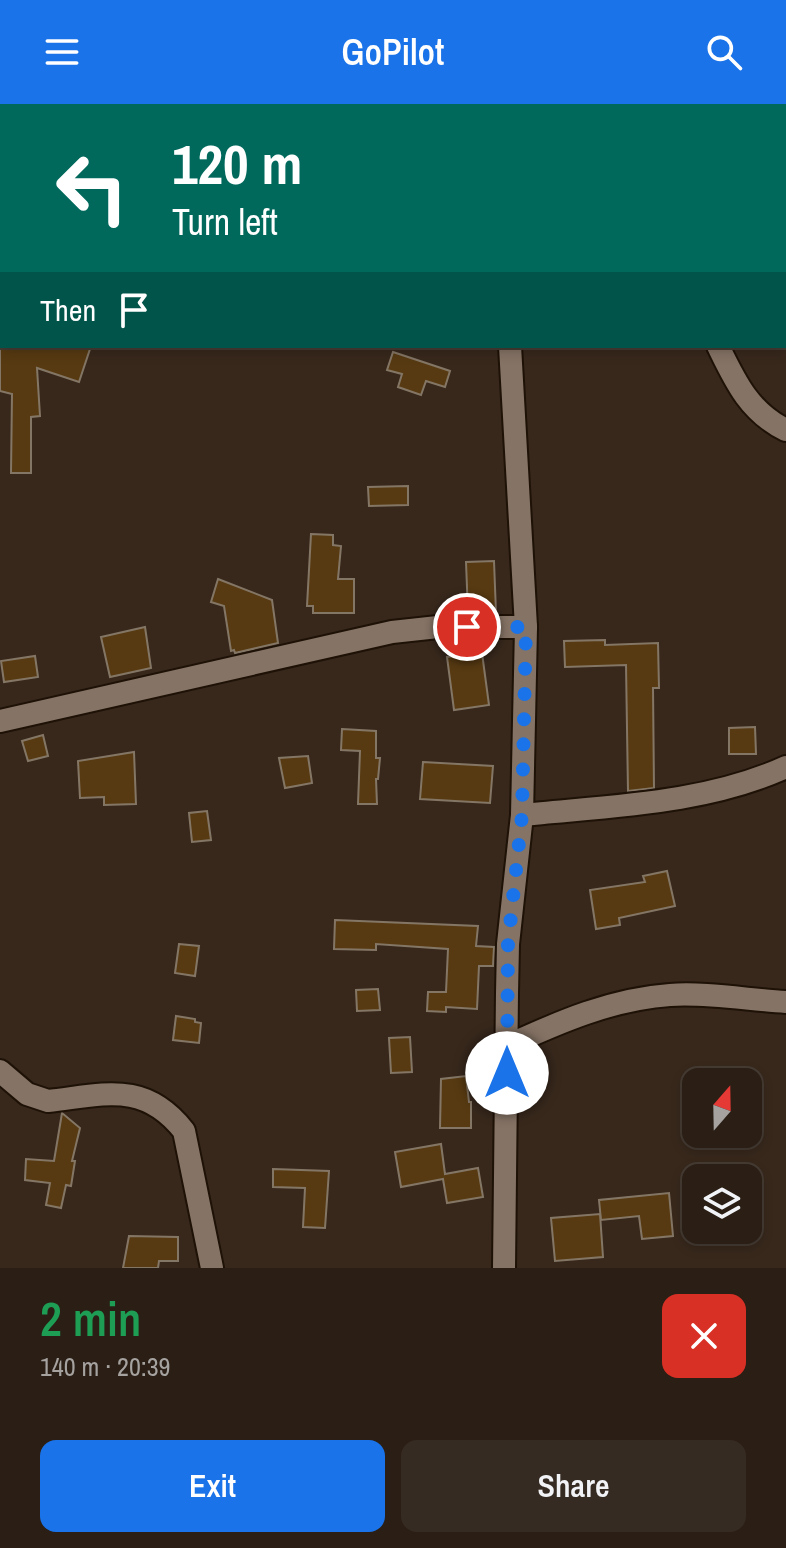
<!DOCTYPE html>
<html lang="en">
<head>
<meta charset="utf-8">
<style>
  :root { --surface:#2a1e15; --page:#362b22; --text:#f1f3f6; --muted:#a5a2a0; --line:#463c34; --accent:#1a73e8 }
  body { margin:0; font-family:"Archivo Narrow",sans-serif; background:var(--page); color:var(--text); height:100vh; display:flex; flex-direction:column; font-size:30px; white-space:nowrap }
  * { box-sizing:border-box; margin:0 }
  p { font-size:26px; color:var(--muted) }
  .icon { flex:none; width:44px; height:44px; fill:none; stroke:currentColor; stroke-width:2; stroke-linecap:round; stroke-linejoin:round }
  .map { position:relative; height:1164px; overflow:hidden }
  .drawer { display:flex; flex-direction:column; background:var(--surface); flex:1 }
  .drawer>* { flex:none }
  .hud { position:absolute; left:0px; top:0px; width:786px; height:244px; box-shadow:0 4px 12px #0003,0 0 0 2px var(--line); background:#00695c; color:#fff; overflow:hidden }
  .needle { width:52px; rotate:20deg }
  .tools { position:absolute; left:682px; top:964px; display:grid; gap:16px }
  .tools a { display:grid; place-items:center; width:80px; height:80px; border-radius:16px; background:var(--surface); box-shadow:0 4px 12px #0003,0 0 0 2px var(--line); font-size:40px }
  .pin { position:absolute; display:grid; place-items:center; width:68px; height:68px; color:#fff; margin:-34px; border:4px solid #fff; border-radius:50%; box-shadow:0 2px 8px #0007 }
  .me { position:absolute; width:88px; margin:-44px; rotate:0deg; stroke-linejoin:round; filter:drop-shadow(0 0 6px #0008) }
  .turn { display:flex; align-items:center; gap:28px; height:168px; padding:0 40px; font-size:36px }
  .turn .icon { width:104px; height:104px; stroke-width:2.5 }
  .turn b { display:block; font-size:56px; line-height:68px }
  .then { display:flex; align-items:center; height:76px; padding:0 40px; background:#0003; gap:16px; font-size:30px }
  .round { display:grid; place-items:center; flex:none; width:84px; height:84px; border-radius:16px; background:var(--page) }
  .summary { display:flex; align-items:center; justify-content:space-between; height:136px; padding:0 40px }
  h1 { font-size:48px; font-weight:600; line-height:60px; color:#1e9e55 }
  .action { display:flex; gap:16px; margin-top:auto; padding:16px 40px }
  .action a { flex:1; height:92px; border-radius:16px; background:var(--accent); color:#fff; font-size:32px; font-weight:600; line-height:92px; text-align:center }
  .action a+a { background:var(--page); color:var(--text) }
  header { display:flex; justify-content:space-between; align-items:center; height:104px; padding:0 40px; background:var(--accent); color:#fff; font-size:36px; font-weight:600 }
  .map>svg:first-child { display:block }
  .building { fill:#573a12; stroke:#847665; stroke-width:2 }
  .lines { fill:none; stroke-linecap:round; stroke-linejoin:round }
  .street-casing { stroke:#1e1106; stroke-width:26 }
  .street { stroke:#857365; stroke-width:22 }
  .route { stroke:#1a73e8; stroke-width:14; stroke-dasharray:0 25.2 }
</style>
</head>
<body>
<header><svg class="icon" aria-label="menu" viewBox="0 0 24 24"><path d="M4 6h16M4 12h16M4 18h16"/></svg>GoPilot<svg class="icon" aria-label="search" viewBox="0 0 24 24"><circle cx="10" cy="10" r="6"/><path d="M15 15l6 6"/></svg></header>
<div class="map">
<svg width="786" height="1164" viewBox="0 0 786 1164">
  <rect width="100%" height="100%" fill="#38281c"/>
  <g class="building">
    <polygon points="0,242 91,242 79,278 37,264 40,312 31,313 31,369 11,369 12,290 0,287"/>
    <polygon points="393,248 450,267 445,283 426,277 421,291 398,283 402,270 387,266"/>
    <polygon points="408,382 408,401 369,402 368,383"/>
    <polygon points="311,430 333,431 333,441 341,442 338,475 354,475 354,509 313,509 313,502 307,502"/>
    <polygon points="494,457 496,509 468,509 466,458"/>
    <polygon points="218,475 272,496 278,539 235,549 234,546 231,547 224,502 211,498"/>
    <polygon points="145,523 151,564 110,573 101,533"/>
    <polygon points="605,536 605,541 658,539 659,584 653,584 654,684 628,687 626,561 565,563 564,537"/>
    <polygon points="482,549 489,601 454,606 447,553"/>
    <polygon points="35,552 38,573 4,578 1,557"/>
    <polygon points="755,623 756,650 729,650 729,624"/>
    <polygon points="342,625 376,627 376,654 380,654 378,675 376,675 377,700 358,700 360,647 341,646"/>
    <polygon points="43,631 48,652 28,657 22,637"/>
    <polygon points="134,648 136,700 104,701 104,693 80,694 78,657"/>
    <polygon points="308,652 312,679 285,684 279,654"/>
    <polygon points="423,658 493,662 490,699 420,695"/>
    <polygon points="207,707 211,736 192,738 189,709"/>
    <polygon points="667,767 675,802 619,814 620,821 596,825 590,786 645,778 643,772"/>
    <polygon points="335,816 478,822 476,842 494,843 493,862 479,862 477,905 446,903 446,908 427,907 428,888 446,888 448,845 376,840 376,846 334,845"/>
    <polygon points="179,840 199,842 195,872 175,869"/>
    <polygon points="378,885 380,906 357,907 356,886"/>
    <polygon points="176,912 195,915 195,918 201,919 199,939 173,936"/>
    <polygon points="410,933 412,968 391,969 389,934"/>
    <polygon points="466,972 469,998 471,998 471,1024 440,1024 441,975"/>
    <polygon points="62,1009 80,1024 72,1057 75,1057 71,1082 66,1081 61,1104 46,1101 50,1079 25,1076 26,1055 54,1057"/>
    <polygon points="441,1040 445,1070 478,1064 483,1093 447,1099 443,1075 401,1083 395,1048"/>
    <polygon points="273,1065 329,1067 325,1124 303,1123 305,1084 273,1083"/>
    <polygon points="669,1089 673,1132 642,1135 639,1112 601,1116 599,1096"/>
    <polygon points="600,1110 603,1153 555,1157 551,1114"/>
    <polygon points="129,1132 178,1133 178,1157 159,1157 158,1164 123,1164"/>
  </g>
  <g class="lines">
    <g class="street-casing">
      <g id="street">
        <polyline points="477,0 477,2"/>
        <path d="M718,242c17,35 31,66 68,84"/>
        <polyline points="0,617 392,528 438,523 526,523"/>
        <path d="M522,711c88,-9 183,-11 264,-48"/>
        <path d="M507,942c52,-24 105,-47 163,-51 34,-3 80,5 116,7"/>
        <path d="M0,967l27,23 21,7c55,-6 96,-21 136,30l28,137"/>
        <polyline points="504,1164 507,889 508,840 522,711 526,523 510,242"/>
      </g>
    </g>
    <use href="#street" class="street"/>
  </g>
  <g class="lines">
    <polyline class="route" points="467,523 526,523 522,711 508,840 507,969"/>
  </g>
</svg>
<div class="tools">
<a><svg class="needle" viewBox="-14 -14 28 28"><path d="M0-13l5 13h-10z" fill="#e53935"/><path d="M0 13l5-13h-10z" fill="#a5a2a0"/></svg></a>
<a><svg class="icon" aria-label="layers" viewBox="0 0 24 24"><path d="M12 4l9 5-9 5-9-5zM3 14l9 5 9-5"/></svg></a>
</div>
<div class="pin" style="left:467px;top:523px;background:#d93025"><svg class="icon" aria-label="arrive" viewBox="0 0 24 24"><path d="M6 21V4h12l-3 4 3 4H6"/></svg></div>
<svg class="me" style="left:507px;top:969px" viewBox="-20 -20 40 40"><circle r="19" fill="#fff"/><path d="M0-13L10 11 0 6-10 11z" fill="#1a73e8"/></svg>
<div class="hud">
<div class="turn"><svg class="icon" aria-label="left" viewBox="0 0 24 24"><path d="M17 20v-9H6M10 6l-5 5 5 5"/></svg><div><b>120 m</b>Turn left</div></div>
<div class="then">Then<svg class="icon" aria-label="arrive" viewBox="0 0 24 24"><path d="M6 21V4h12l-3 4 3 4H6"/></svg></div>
</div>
</div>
<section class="drawer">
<div class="summary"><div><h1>2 min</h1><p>140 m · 20:39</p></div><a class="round" style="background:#d93025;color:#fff"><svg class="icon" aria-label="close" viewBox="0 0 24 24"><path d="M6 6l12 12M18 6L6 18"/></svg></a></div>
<div class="action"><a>Exit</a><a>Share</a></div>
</section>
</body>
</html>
